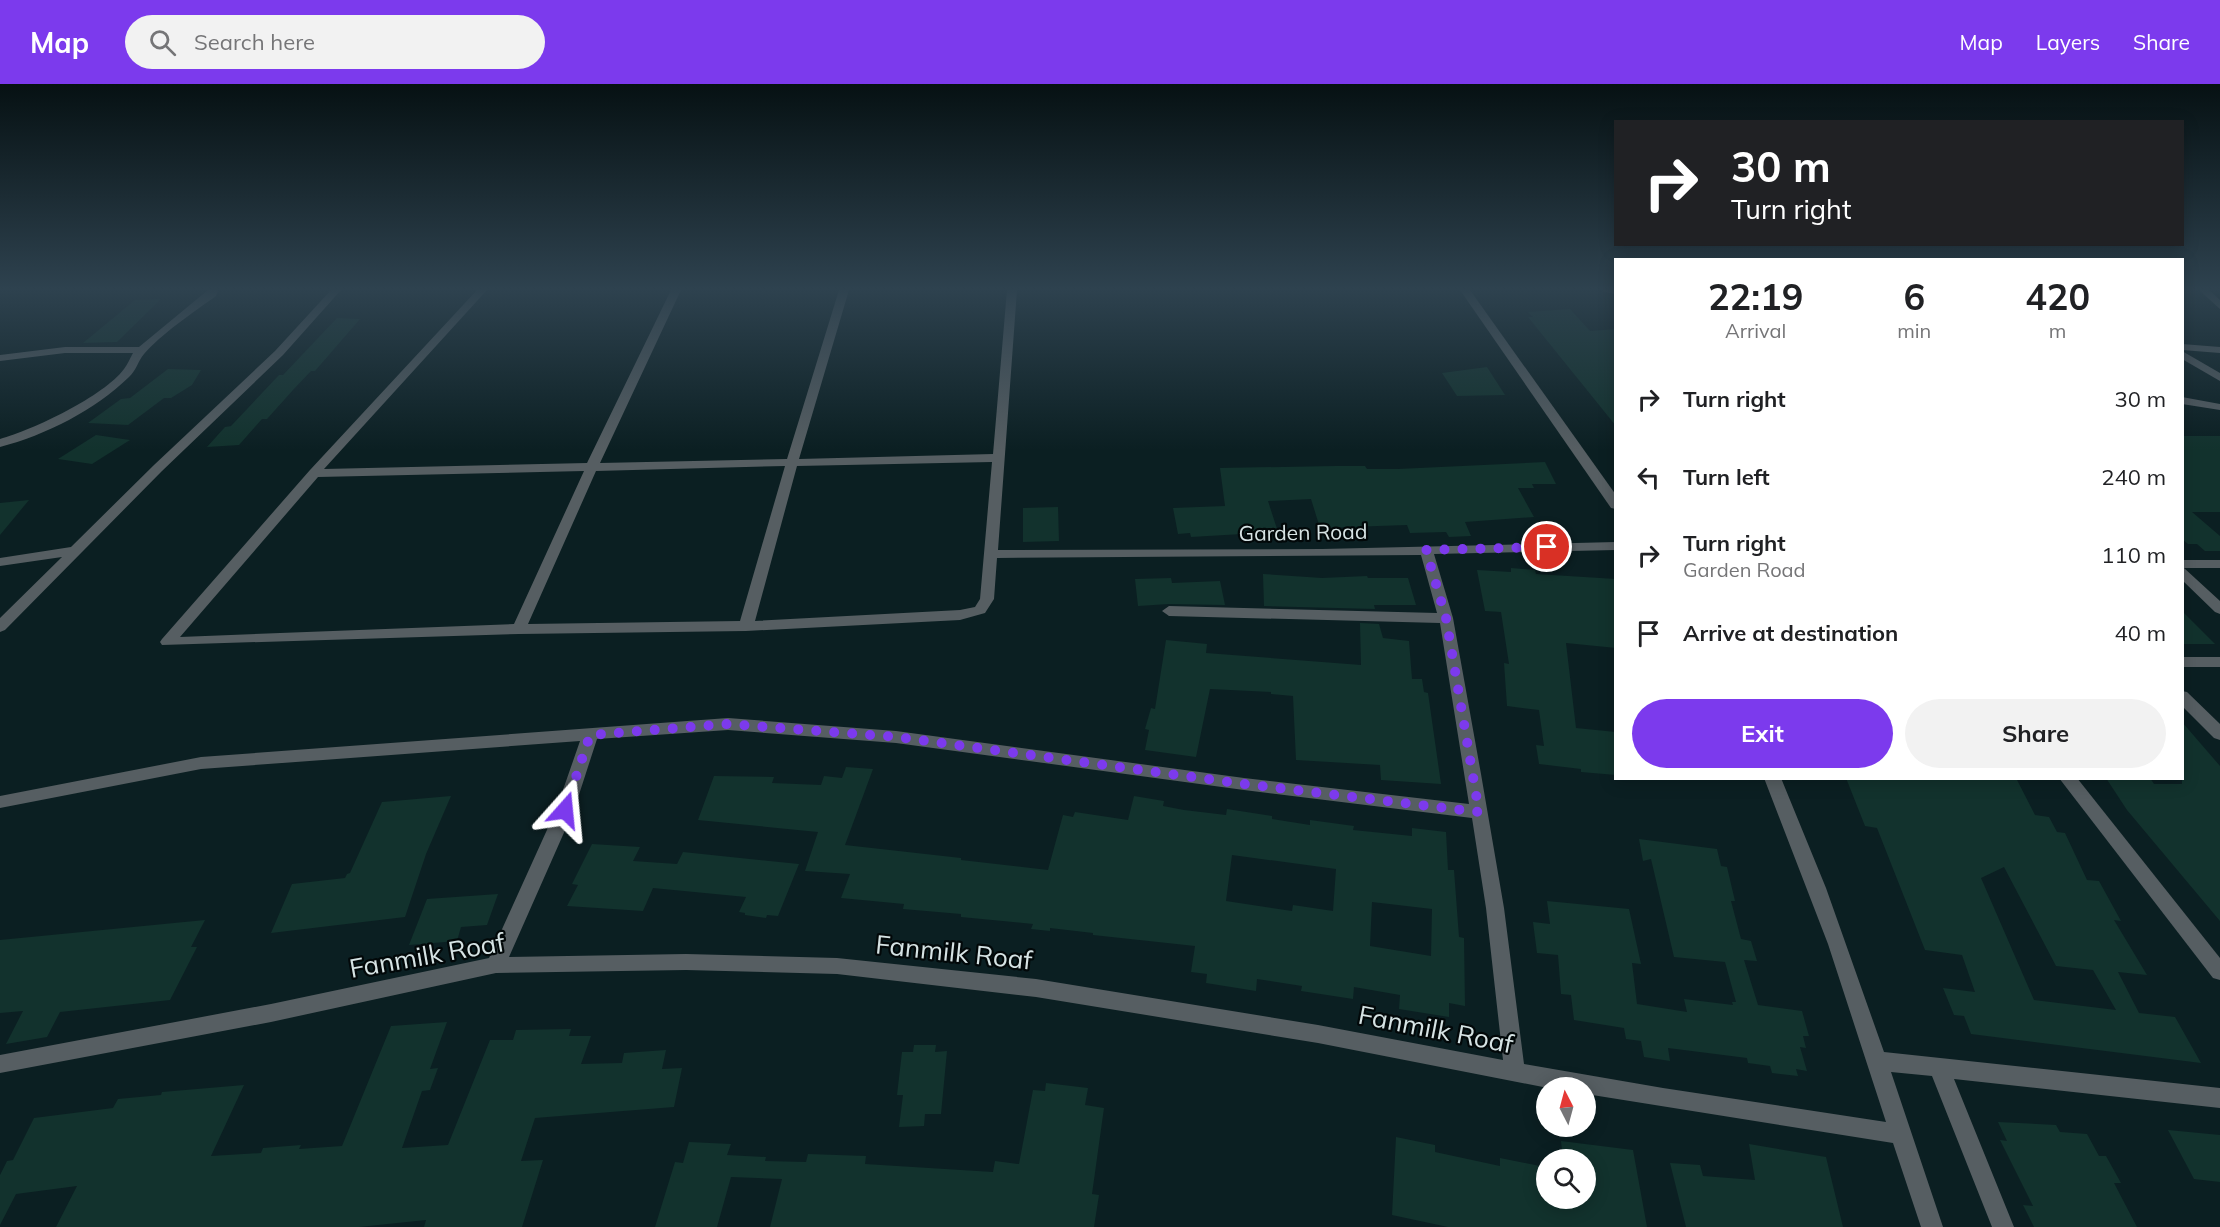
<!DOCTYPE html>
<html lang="en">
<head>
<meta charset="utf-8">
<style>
  :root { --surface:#fff; --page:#f2f2f2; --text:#202124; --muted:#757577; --accent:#7c3aed }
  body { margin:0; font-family:Mulish,sans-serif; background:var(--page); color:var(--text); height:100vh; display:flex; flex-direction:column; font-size:22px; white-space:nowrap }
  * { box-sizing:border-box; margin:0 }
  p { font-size:20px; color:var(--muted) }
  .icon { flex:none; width:33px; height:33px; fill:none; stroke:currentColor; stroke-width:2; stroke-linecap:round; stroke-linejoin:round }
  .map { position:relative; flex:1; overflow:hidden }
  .sheet { position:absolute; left:1614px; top:174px; width:570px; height:522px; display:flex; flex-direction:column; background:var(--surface); border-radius:0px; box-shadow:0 3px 15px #0003 }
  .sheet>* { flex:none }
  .guide { position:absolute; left:1614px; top:36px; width:570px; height:126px; border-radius:0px; box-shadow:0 3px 15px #0003; background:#202124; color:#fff; overflow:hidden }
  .needle { width:39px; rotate:354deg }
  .tools { position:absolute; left:1536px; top:993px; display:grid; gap:12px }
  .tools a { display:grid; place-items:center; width:60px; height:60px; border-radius:50%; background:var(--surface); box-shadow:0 3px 15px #0003; font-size:30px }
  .pin { position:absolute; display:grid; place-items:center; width:51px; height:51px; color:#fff; margin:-26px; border:3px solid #fff; border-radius:50%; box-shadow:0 2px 6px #0007 }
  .me { position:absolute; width:66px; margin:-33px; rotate:18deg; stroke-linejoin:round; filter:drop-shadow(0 0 4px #0008) }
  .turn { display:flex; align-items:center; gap:21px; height:126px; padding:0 18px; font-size:27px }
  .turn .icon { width:78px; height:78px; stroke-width:2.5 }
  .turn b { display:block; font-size:42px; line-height:51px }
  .eta { display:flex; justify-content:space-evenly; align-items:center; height:102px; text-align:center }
  .eta b { font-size:36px; font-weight:700; line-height:42px }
  .action { display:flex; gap:12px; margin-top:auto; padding:12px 18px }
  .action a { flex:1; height:69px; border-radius:36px; background:var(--accent); color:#fff; font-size:24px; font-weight:700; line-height:69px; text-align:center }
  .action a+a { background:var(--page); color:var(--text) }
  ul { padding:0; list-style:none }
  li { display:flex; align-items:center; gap:18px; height:78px; padding:0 18px }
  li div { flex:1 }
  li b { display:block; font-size:22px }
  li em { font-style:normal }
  header { display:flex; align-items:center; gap:36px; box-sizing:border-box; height:84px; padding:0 30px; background:var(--accent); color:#fff }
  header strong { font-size:28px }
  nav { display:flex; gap:33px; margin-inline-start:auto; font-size:21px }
  .search { width:420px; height:54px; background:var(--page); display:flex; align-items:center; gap:15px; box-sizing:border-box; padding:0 21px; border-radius:33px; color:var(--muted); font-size:22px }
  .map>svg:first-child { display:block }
  .building { fill:#12322d; fill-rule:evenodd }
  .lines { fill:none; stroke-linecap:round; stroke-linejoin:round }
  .minor { fill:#565e62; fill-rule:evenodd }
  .route { stroke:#7c3aed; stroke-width:10; stroke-dasharray:0 18 }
  .labels { text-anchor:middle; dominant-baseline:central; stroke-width:4.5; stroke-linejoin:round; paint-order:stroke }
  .street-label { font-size:21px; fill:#d6e3e4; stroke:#020809 }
  .near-street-label { font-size:26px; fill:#d6e3e4; stroke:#020809 }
</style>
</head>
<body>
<header>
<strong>Map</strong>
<div class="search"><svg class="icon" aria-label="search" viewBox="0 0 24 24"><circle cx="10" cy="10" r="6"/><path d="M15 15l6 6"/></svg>Search here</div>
<nav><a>Map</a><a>Layers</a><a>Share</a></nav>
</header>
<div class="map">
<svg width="2220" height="1143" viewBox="0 0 2220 1143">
  <rect width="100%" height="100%" fill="#0b1f22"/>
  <g class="building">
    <polygon points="161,215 117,258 83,259 135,216"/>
    <polygon points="1570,225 1590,247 1616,245 1616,342 1528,233 1533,233 1528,228"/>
    <polygon points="337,234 360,235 315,287 311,287 293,306 267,335 262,335 239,361 207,363 225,343 231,342 279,291 283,291"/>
    <polygon points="1487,283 1505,311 1457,312 1442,289"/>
    <polygon points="168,285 201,286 192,301 171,314 164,314 128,341 88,339 121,315 130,314"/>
    <polygon points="96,351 130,356 92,380 58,375"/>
    <polygon points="2182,352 2220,352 2220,428 2192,428 2220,452 2220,467 2205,467 2197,460 2188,460 2182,455"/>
    <polygon points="1545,378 1556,400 1532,400 1534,404 1518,404 1534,433 1465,438 1471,452 1449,453 1446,448 1410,449 1407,441 1320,444 1311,415 1268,417 1278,448 1191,453 1190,449 1178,450 1173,424 1225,422 1220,384 1335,382 1365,382 1367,385 1398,385"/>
    <polygon points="29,416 0,451 0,419"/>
    <polygon points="1058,423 1059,457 1023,458 1023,424"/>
    <polygon points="1511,484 1535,486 1536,490 1616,495 1616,564 1566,559 1576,644 1616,648 1616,691 1581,688 1581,685 1539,680 1536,661 1544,662 1539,626 1507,622 1504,579 1509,580 1501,528 1485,527 1477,486 1511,488"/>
    <polygon points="1263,490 1322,494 1367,492 1368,494 1408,494 1416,521 1374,521 1375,525 1264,522"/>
    <polygon points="1171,494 1172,499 1220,497 1225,521 1169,520 1138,522 1135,495"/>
    <polygon points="2182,527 2215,560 2182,560"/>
    <polygon points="1360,539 1379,540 1383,554 1409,557 1412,595 1422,595 1424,608 1428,609 1441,700 1381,696 1380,681 1296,676 1293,612 1271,610 1271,608 1210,605 1196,673 1145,666 1149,646 1145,645 1151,624 1155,625 1166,556 1207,560 1206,569 1361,581"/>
    <polygon points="2182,638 2220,682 2220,837 2127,726 2106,694 2150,694 2154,700 2182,700"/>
    <path d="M846,683l27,2 -28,76 116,13v2l87,10 15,-55 10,2 2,-5 53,8 6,-24 30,5 -1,5 21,4 42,5 1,-6 45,7v3l38,6v-5l44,6 -1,4 59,6v-8l34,4 2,38h6l5,67 5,1 1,68 -16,-3v14l-50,-8 1,-14 -46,-8 -1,12 -52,-8 1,-5 -45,-7 -1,12 -50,-8 1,-9 -16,-2 4,-26 -102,-11v-2l-43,-5v3l-19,-2 2,-5 -72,-7v-3l-58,-5 1,-5 -63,-6 9,-24 -45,-3 13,-39 -120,-12 16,-44 60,1 -2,6 49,2 3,-9 18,2zM1232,771l104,14 -3,42 -40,-6 -1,6 -66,-10zM1372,818l60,7 -1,47 -61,-10z"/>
    <path d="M1846,694h170l19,37 14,2 8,15 8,1 22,47 12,1 22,40 -7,-1 33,55 -29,-3 21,41 36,4 26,46 -230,-29 -7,-18 -10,-1 -11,-27 32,4 -13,-37 -37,-5 -48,-122 -12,-2zM2004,783l52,99 37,4 23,40 -82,-10 -53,-122z"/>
    <polygon points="451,712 426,770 405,833 271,849 292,800 345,794 347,790 350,789 382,718"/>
    <polygon points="1639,755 1717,765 1721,782 1727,783 1735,817 1731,817 1741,855 1751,857 1757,877 1744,876 1758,921 1802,927 1809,952 1803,952 1806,964 1800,963 1807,987 1796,985 1798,992 1772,989 1770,982 1748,979 1747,974 1668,964 1670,977 1644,973 1641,957 1626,955 1624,944 1574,936 1571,911 1561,910 1558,871 1537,869 1533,838 1550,840 1547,817 1629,825 1641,880 1632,879 1637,920 1687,928 1684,915 1733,921 1732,918 1736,918 1725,878 1674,873 1651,775 1643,777"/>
    <polygon points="592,760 640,763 633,777 677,780 683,768 799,780 778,832 767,831 766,834 745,831 745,829 739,828 746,813 653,804 643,827 567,822 578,801 572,800"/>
    <polygon points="498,810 487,841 461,843 457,857 409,861 427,815"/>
    <polygon points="205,836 191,863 197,863 170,916 60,928 47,953 6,960 23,927 0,929 0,856"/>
    <polygon points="447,938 430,985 438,984 430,1006 422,1007 402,1064 448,1061 490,956 513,956 516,946 571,945 569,952 591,952 581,980 622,979 624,969 666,966 662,985 682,984 674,1023 535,1034 521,1077 543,1076 522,1143 424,1143 426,1136 359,1143 56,1143 77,1102 16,1110 0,1141 0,1091 7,1077 13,1076 34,1034 113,1024 118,1015 161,1011 162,1008 244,1001 211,1072 261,1069 263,1064 301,1061 299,1065 342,1062 391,942"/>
    <polygon points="914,961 936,961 935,968 947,967 941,1030 925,1030 924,1042 899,1043 903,1011 897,1011 902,968 913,968"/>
    <polygon points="1046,999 1088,1004 1085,1021 1104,1024 1092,1110 1099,1111 1094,1143 770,1143 782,1095 731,1093 717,1143 655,1143 675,1078 683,1079 689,1058 731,1060 727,1071 766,1073 765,1077 806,1078 808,1070 866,1072 865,1080 993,1088 995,1077 1019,1080 1033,1006 1045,1007"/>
    <polygon points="1998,1038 2056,1041 2060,1048 2087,1050 2099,1072 2106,1072 2121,1099 2114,1099 2137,1143 2034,1143 2023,1121 2033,1122 2000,1056 2007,1057"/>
    <polygon points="2168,1046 2220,1051 2220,1098 2194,1095"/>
    <polygon points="1396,1053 1435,1061 1435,1068 1500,1082 1500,1074 1540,1082 1541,1114 1586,1114 1586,1076 1563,1076 1561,1057 1633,1066 1647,1143 1448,1143 1392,1131"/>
    <polygon points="1749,1060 1826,1073 1843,1143 1686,1143 1670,1079 1700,1081 1703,1092 1755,1096"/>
  </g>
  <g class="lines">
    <g class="minor">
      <path d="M208,206h10l-2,6c-21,15 -56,39 -72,58 -6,7 -8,17 -15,23 -34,33 -83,58 -129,70v-8c33,-9 104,-43 124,-70 4,-5 6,-11 9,-16h-68l-65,8v-6l65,-8h74z"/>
      <polygon points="331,206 341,206 283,271 162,387 5,546 0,548 0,534 62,473 0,482 0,474 71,463 154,381 275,267"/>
      <path d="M477,206h10l-163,179 263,-6 84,-173h10l-81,173 187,-4 52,-169h10l-50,169 194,-5 14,-164h10l-19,260 324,-1 294,-7v8l-182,4 19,64 28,156 23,134 20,156 139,24 223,34 -58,-178 -64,-166h17l45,110 58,164 336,36v20l-266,-29 60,148h-22l-60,-151 -41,-4 52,155h-22l-28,-84 -307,-49v-6h-38l-230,-45 -282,-46 -199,-23 -151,-4 -190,3 -225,49 -271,51v-18l271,-51 218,-46 67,-148 24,-69 -379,28 -201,39v-12l201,-39 527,-39 168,13 348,47 225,26 -29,-181 -271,-7 -7,-5 7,-5 268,7 -16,-58 -424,3 -3,41 -9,14 -25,7 -214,11 -227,3 -357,11 -2,-3 2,-3 148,-169zM992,378l-12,137 -5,8 -15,3 -205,11 42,-155zM785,382l-45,155 -212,3 68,-153zM584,387l-70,153 -334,13 138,-160zM728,646l168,13 348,47 228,28 14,90 17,152 -185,-35 -282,-46 -199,-21 -151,-4 -177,3 65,-147 23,-71z"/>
      <polygon points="1460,206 1470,206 1616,411 1616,425 1611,424"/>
      <polygon points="1603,206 1616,206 1616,210 1604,208"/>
      <polygon points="2199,206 2209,206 2220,216 2220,225"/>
      <polygon points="2182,260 2220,263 2220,269 2182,266"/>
      <polygon points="2182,267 2220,289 2220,297 2182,275"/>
      <polygon points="2182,313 2220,320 2220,326 2182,320"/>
      <polygon points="2182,476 2220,476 2220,484 2184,484 2220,517 2220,530 2215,528 2182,496"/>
      <rect x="2182" y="573" width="38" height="10"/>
      <polygon points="2182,607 2187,608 2220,640 2220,656 2214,654 2182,622"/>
      <polygon points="2059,694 2077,694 2220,874 2220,896 2213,894"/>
    </g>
  </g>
  <linearGradient id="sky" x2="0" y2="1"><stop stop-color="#061113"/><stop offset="0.56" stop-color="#2e424f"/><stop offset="1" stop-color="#2e424f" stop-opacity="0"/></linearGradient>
  <rect width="2220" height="366" fill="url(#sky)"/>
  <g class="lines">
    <polyline class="route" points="565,726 590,651 728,640 897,653 1244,700 1479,728 1446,534 1426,466 1547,463"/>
  </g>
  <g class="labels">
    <g class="street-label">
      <text transform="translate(1303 448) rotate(-1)">Garden Road</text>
    </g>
    <g class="near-street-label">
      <text transform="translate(954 868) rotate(6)">Fanmilk Roaf</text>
      <text transform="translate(427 871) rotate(-10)">Fanmilk Roaf</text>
      <text transform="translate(1436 945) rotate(11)">Fanmilk Roaf</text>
    </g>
  </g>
</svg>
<div class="tools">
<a><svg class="needle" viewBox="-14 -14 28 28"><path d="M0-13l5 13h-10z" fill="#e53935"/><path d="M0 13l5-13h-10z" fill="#757577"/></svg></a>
<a><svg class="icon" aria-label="search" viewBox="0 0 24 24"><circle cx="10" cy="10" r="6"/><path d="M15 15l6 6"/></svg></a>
</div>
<div class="pin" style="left:1547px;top:463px;background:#d93025"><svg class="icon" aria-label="arrive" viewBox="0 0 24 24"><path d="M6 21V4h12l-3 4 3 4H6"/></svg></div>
<svg class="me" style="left:565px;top:726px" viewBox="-20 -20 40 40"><path d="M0-17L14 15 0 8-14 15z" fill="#7c3aed" stroke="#fff" stroke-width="4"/></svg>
<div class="guide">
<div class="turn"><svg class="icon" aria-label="right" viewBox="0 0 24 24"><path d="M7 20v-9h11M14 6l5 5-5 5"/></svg><div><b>30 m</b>Turn right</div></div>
</div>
<section class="sheet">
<div class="eta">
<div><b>22:19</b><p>Arrival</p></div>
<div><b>6</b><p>min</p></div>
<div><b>420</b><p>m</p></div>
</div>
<ul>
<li><svg class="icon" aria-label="right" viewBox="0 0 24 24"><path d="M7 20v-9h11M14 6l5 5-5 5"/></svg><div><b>Turn right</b></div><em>30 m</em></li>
<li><svg class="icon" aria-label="left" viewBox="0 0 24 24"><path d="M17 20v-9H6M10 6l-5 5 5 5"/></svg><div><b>Turn left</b></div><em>240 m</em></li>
<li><svg class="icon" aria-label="right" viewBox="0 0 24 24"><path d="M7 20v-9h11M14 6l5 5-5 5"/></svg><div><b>Turn right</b><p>Garden Road</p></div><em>110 m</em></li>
<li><svg class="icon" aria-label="arrive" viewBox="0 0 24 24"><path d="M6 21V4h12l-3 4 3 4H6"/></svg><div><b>Arrive at destination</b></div><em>40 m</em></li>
</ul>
<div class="action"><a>Exit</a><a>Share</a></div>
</section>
</div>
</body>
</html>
